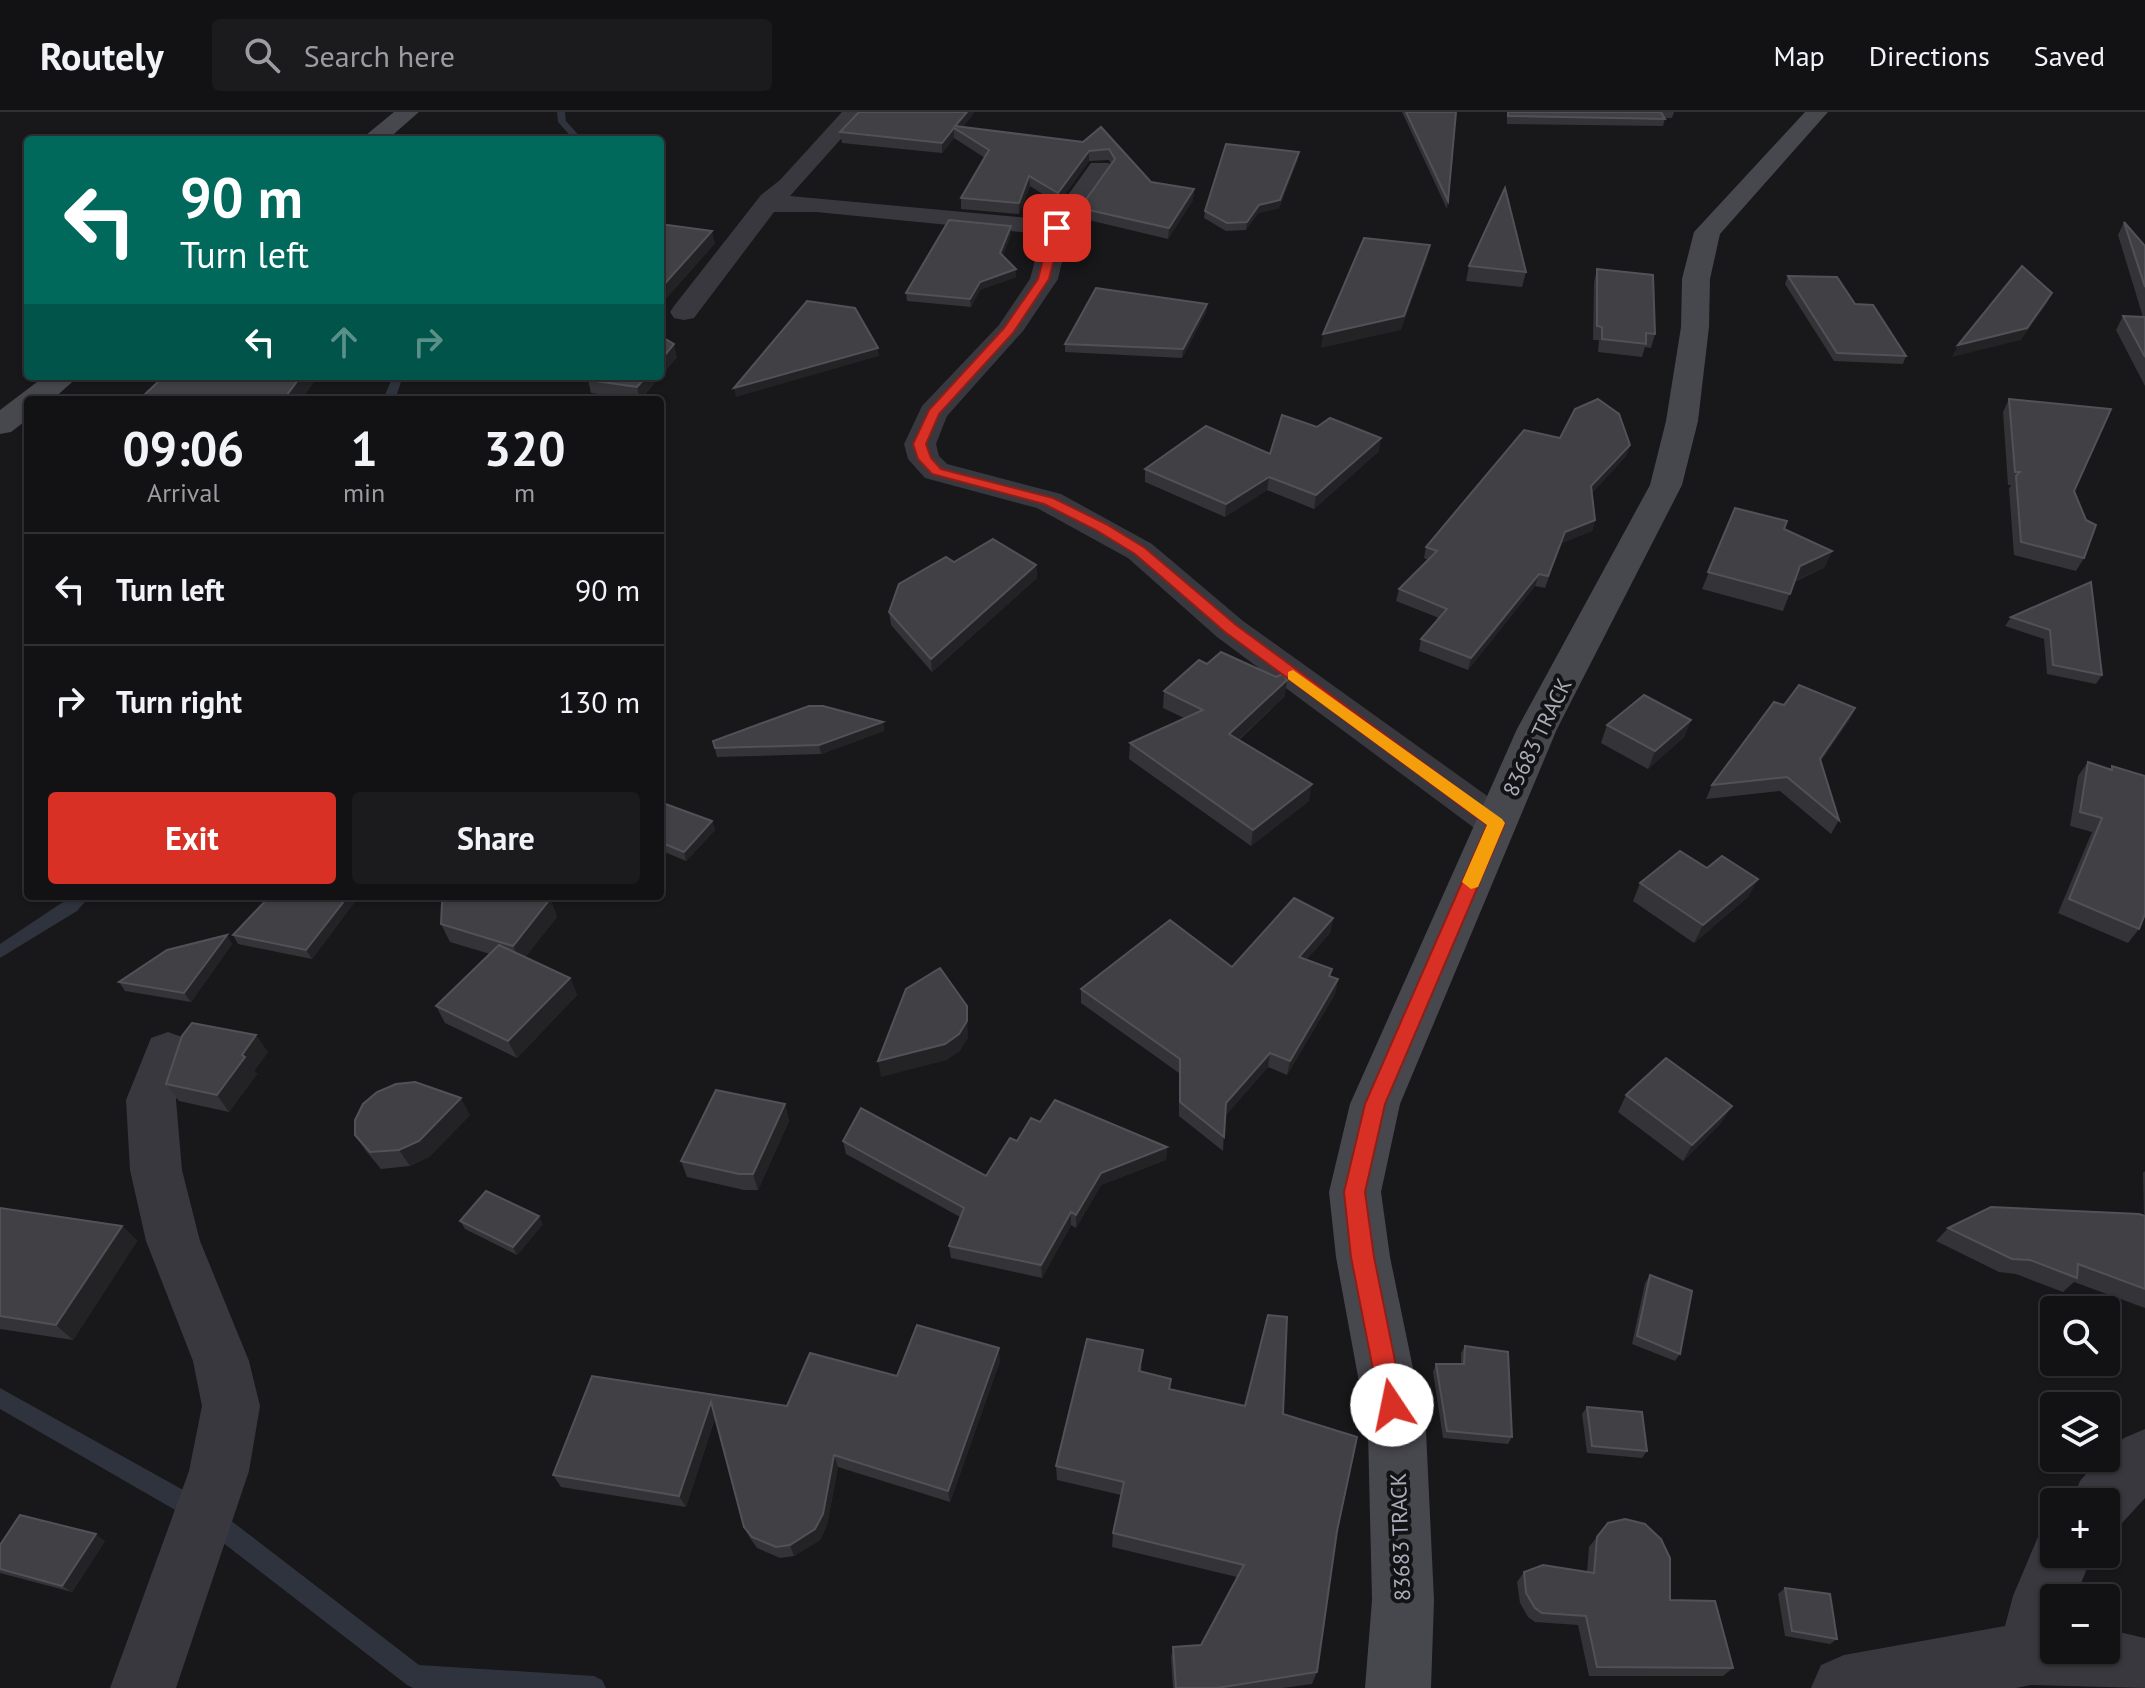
<!DOCTYPE html>
<html lang="en">
<head>
<meta charset="utf-8">
<style>
  :root { --surface:#121113; --page:#1b1a1c; --text:#f1f3f6; --muted:#9c9da0; --line:#313133; --accent:#d93025 }
  body { margin:0; font-family:"PT Sans",sans-serif; background:var(--page); color:var(--text); height:100vh; display:flex; flex-direction:column; font-size:30px; white-space:nowrap }
  * { box-sizing:border-box; margin:0 }
  p { font-size:26px; color:var(--muted) }
  .icon { flex:none; width:44px; height:44px; fill:none; stroke:currentColor; stroke-width:2; stroke-linecap:round; stroke-linejoin:round }
  .map { position:relative; flex:1; overflow:hidden }
  .sheet { position:absolute; left:24px; top:284px; width:640px; height:504px; display:flex; flex-direction:column; background:var(--surface); border-radius:8px; box-shadow:0 2px 6px #0004,0 0 0 2px var(--line) }
  .sheet>* { flex:none }
  .banner { position:absolute; left:24px; top:24px; width:640px; height:244px; border-radius:8px; box-shadow:0 2px 6px #0004,0 0 0 2px var(--line); background:#00695c; color:#fff; overflow:hidden }
  .buttons { position:absolute; left:2040px; top:1184px; display:grid; gap:16px }
  .buttons a { display:grid; place-items:center; width:80px; height:80px; border-radius:8px; background:var(--surface); box-shadow:0 2px 6px #0004,0 0 0 2px var(--line); font-size:40px }
  .pin { position:absolute; display:grid; place-items:center; width:68px; height:68px; color:#fff; margin:-34px; border-radius:16px; box-shadow:0 4px 12px #0006 }
  .me { position:absolute; width:88px; margin:-44px; rotate:349deg; stroke-linejoin:round; filter:drop-shadow(0 0 6px #0008) }
  .turn { display:flex; align-items:center; gap:28px; height:168px; padding:0 24px; font-size:36px }
  .turn .icon { width:104px; height:104px; stroke-width:2.5 }
  .turn b { display:block; font-size:56px; line-height:68px }
  .lanes { display:flex; align-items:center; height:76px; padding:0 24px; background:#0003; justify-content:center; gap:40px; direction:ltr }
  .lanes .off { opacity:.35 }
  .eta { display:flex; justify-content:space-evenly; align-items:center; height:136px; text-align:center }
  .eta b { font-size:48px; font-weight:800; line-height:56px }
  .button { display:flex; gap:16px; margin-top:auto; padding:16px 24px }
  .button a { flex:1; height:92px; border-radius:8px; background:var(--accent); color:#fff; font-size:32px; font-weight:800; line-height:92px; text-align:center }
  .button a+a { background:var(--page); color:var(--text) }
  ul { padding:0; list-style:none }
  li { display:flex; align-items:center; gap:24px; height:112px; padding:0 24px; border-top:2px solid var(--line) }
  li div { flex:1 }
  li b { display:block; font-size:30px }
  li em { font-style:normal }
  header { display:flex; align-items:center; gap:48px; box-sizing:border-box; height:112px; padding:0 40px; background:var(--surface); border-bottom:2px solid var(--line) }
  header strong { font-size:38px }
  nav { display:flex; gap:44px; margin-inline-start:auto; font-size:28px }
  .search { width:560px; height:72px; background:var(--page); display:flex; align-items:center; gap:20px; box-sizing:border-box; padding:0 28px; border-radius:8px; color:var(--muted); font-size:30px }
  .map>svg:first-child { display:block }
  .lines { fill:none; stroke-linecap:round; stroke-linejoin:round }
  .stream { fill:#2e333d; fill-rule:evenodd }
  .street { fill:#39383e; fill-rule:evenodd }
  .secondary { fill:#47474e; fill-rule:evenodd }
  .wall { fill:#343337 }
  .shaded-wall { fill:#232225 }
  .building { fill:#414045; stroke:#515157; stroke-width:2 }
  .route { fill:#d93025; stroke:#8d1f18; stroke-width:2 }
  .slow { fill:#f59e0b }
  .labels { text-anchor:middle; dominant-baseline:central; stroke-width:8; stroke-linejoin:round; paint-order:stroke }
  .street-label { font-size:22px; fill:#aaacb9; stroke:#131214 }
</style>
</head>
<body>
<header>
<strong>Routely</strong>
<div class="search"><svg class="icon" aria-label="search" viewBox="0 0 24 24"><circle cx="10" cy="10" r="6"/><path d="M15 15l6 6"/></svg>Search here</div>
<nav><a>Map</a><a>Directions</a><a>Saved</a></nav>
</header>
<div class="map">
<svg width="2145" height="1576" viewBox="0 0 2145 1576">
  <rect width="100%" height="100%" fill="#181719"/>
  <g class="lines">
    <g class="stream">
      <polygon points="557,0 565,0 566,9 583,28 574,28 558,10"/>
      <polygon points="393,264 403,264 395,288 383,288"/>
      <polygon points="72,784 90,784 77,799 0,846 0,832"/>
      <polygon points="0,1276 212,1394 419,1553 594,1564 602,1568 606,1576 413,1576 407,1573 196,1410 0,1297"/>
    </g>
    <g class="street">
      <polygon points="842,0 865,0 790,84 1050,108 1091,51 1109,51 1112,56 1070,116 1058,167 1023,219 947,304 936,332 939,344 947,352 1061,382 1152,432 1243,509 1511,701 1517,711 1511,721 1496,726 1481,721 1217,525 1128,446 1037,396 925,366 908,347 904,332 922,294 999,213 1030,167 1042,122 816,100 774,100 694,206 684,208 674,206 670,200 674,194 761,83 780,68"/>
      <polygon points="168,920 185,926 192,940 176,988 182,1058 200,1129 249,1249 260,1294 249,1359 176,1576 110,1576 189,1359 202,1294 193,1249 146,1129 130,1058 126,988 151,926"/>
      <polygon points="2145,1317 2145,1386 2122,1411 2106,1418 2106,1390 2071,1390 2080,1369 2100,1346 2106,1346 2106,1341 2124,1326"/>
      <polygon points="2054,1414 2054,1442 2093,1442 2075,1486 2054,1486 2054,1538 2106,1538 2106,1517 2145,1526 2145,1576 2031,1573 2016,1576 1811,1576 1821,1553 1844,1543 2005,1514 2013,1484 2040,1420"/>
    </g>
    <g class="secondary">
      <polygon points="394,0 419,0 387,28 360,28"/>
      <polygon points="1805,0 1828,0 1720,122 1710,167 1709,215 1698,309 1682,373 1557,617 1400,992 1381,1080 1390,1145 1426,1319 1434,1488 1431,1576 1365,1576 1372,1488 1368,1319 1336,1145 1329,1080 1350,992 1517,617 1650,373 1666,309 1681,215 1682,167 1694,120"/>
      <polygon points="45,264 79,264 52,288 28,288 28,307 11,320 0,322 0,298"/>
    </g>
  </g>
  <g class="wall">
    <polygon points="1402,0 1456,0 1447,97"/>
    <polygon points="1507,0 1674,0 1672,6 1665,6 1663,14 1507,12"/>
    <polygon points="964,15 1083,30 1101,15 1151,70 1194,77 1193,88 1168,127 1080,106 1080,96 1111,52 1109,48 1089,49 1058,92 1030,74 1019,102 961,97 961,86 985,46 954,26 942,41 842,31 840,20"/>
    <polygon points="1298,47 1279,96 1258,101 1246,118 1226,119 1204,106 1205,99"/>
    <polygon points="2124,110 2145,134 2145,274 2116,218 2123,204 2143,205 2118,123"/>
    <polygon points="660,112 715,131 661,192 664,226 677,245 640,288 591,281 588,268 660,264"/>
    <polygon points="1011,114 1011,122 1003,143 1016,157 1016,165 980,178 971,195 907,189 906,181"/>
    <polygon points="1469,154 1526,160 1522,175 1466,169"/>
    <polygon points="1597,157 1655,222 1651,236 1645,235 1642,245 1598,240 1599,228 1593,228 1594,170"/>
    <polygon points="1788,164 1855,192 1906,244 1903,252 1834,249 1785,172"/>
    <polygon points="1207,192 1206,200 1182,246 1065,240 1065,232"/>
    <polygon points="2009,287 2074,379 2084,446 2076,459 2014,443 2009,377 2011,373 2008,373 2003,300"/>
    <polygon points="1560,326 1630,333 1626,344 1592,381 1595,408 1592,419 1562,431 1545,476 1535,474 1468,558 1419,539 1421,527 1439,506 1396,489 1399,477 1428,448 1424,446 1426,435"/>
    <polygon points="1379,339 1314,397 1267,378 1225,405 1145,370 1145,357 1270,342"/>
    <polygon points="1735,396 1832,439 1824,456 1794,470 1783,499 1702,477"/>
    <polygon points="1036,453 1037,466 932,560 891,513 889,500"/>
    <polygon points="2091,470 2102,563 2096,572 2047,562 2044,527 2005,514 2011,505"/>
    <polygon points="1164,579 1285,584 1239,628 1309,689 1251,734 1129,647 1130,631 1184,606 1163,596"/>
    <polygon points="1784,593 1855,596 1848,610 1821,649 1839,708 1831,722 1780,679 1706,687 1712,673"/>
    <polygon points="1691,608 1684,625 1648,657 1601,631 1607,613"/>
    <polygon points="883,610 884,619 821,642 717,645 713,629"/>
    <polygon points="2088,650 2110,657 2112,654 2139,817 2128,831 2058,801 2092,720 2070,714 2078,664"/>
    <polygon points="660,690 712,709 715,718 686,749 660,738"/>
    <polygon points="1707,756 1749,784 1694,831 1633,789 1640,771"/>
    <polygon points="359,784 312,847 238,832 233,823"/>
    <polygon points="550,787 557,805 525,845 570,866 577,883 517,946 445,911 436,894 490,842 450,830 441,812"/>
    <polygon points="1333,806 1330,821 1306,848 1331,865 1338,867 1335,882 1287,963 1268,955 1225,1004 1223,1039 1179,1004 1179,961 1081,891 1081,877 1232,855"/>
    <polygon points="227,823 232,832 191,890 125,879 119,870"/>
    <polygon points="268,940 254,959 257,962 229,1000 179,989 166,972"/>
    <polygon points="1626,983 1722,1010 1683,1049 1618,1000"/>
    <polygon points="785,992 789,1009 758,1078 744,1078 687,1065 681,1049"/>
    <polygon points="470,1003 429,1045 410,1054 381,1057 366,1039 355,1023"/>
    <polygon points="1040,1010 1167,1035 1166,1048 1101,1073 1076,1116 1071,1113 1042,1166 951,1146 949,1134 960,1105 846,1042 843,1029 986,1064 1017,1029"/>
    <polygon points="2145,1059 2145,1196 2074,1170 2063,1180 2016,1162 1999,1160 1936,1129 1948,1116 2144,1104 2143,1061"/>
    <polygon points="0,1096 122,1114 137,1129 73,1228 0,1217"/>
    <polygon points="460,1109 543,1112 517,1143 465,1117"/>
    <polygon points="1650,1163 1680,1242 1675,1249 1632,1232 1645,1171"/>
    <polygon points="1465,1234 1512,1325 1508,1332 1443,1326 1433,1260 1436,1252 1461,1252 1461,1241"/>
    <polygon points="1000,1249 950,1390 838,1355 827,1413 820,1428 794,1444 780,1446 757,1436 750,1426 744,1415 715,1306 686,1395 561,1375 553,1363 592,1264 787,1294 897,1264"/>
    <polygon points="1142,1254 1141,1259 1171,1267 1170,1277 1283,1302 1337,1419 1317,1560 1312,1572 1283,1576 1173,1576 1171,1546 1173,1535 1201,1533 1237,1465 1112,1435 1113,1421 1121,1383 1057,1368 1056,1354"/>
    <polygon points="1587,1295 1647,1339 1642,1346 1587,1341 1582,1302"/>
    <polygon points="1608,1411 1670,1488 1733,1556 1723,1564 1589,1564 1578,1513 1535,1510 1528,1505 1520,1491 1517,1470 1524,1460 1587,1460 1589,1435"/>
    <polygon points="105,1429 72,1480 0,1461 0,1433"/>
    <polygon points="1785,1476 1837,1527 1830,1532 1785,1524 1778,1482"/>
  </g>
  <g class="shaded-wall">
    <polygon points="967,0 975,0 960,19 955,14"/>
    <polygon points="954,16 954,26 942,41 942,31"/>
    <polygon points="1089,39 1089,49 1058,92 1058,81"/>
    <polygon points="1299,40 1298,47 1279,96 1258,101 1246,118 1247,110"/>
    <polygon points="1029,64 1030,74 1019,102 1019,91"/>
    <polygon points="1194,77 1193,88 1168,127 1169,116"/>
    <polygon points="1011,114 1011,122 1001,149 1000,141"/>
    <polygon points="712,119 715,131 661,192 665,238 660,203 660,177"/>
    <polygon points="1430,133 1427,147 1401,218 1321,236 1323,222"/>
    <polygon points="1016,157 1016,165 980,178 971,195 970,187 980,170"/>
    <polygon points="2052,181 2046,193 2021,228 1952,245 1958,233"/>
    <polygon points="1207,192 1206,200 1182,246 1183,237"/>
    <polygon points="674,232 677,245 640,288 637,275 647,264 660,264 660,249"/>
    <polygon points="878,236 879,244 736,285 734,276"/>
    <polygon points="301,264 318,265 301,288 283,288"/>
    <polygon points="1381,326 1379,339 1314,397 1316,383"/>
    <polygon points="1630,333 1626,344 1587,386 1591,374"/>
    <polygon points="1269,365 1267,378 1225,405 1226,392"/>
    <polygon points="1595,408 1592,419 1562,431 1545,476 1565,420"/>
    <polygon points="1832,439 1824,456 1792,470 1800,454"/>
    <polygon points="1036,453 1037,466 932,560 931,547"/>
    <polygon points="1539,462 1535,474 1468,558 1471,546"/>
    <polygon points="1287,568 1285,584 1227,638 1229,622"/>
    <polygon points="1855,596 1848,610 1813,661 1820,647"/>
    <polygon points="1691,608 1684,625 1648,657 1655,639"/>
    <polygon points="883,610 884,619 821,642 819,633"/>
    <polygon points="1312,672 1309,689 1251,734 1253,718"/>
    <polygon points="712,709 715,718 686,749 684,740"/>
    <polygon points="1758,767 1749,784 1694,831 1703,813"/>
    <polygon points="348,784 359,784 312,847 306,838"/>
    <polygon points="550,787 557,805 521,851 513,834"/>
    <polygon points="1333,806 1330,821 1296,859 1299,845"/>
    <polygon points="227,823 232,832 191,890 184,881"/>
    <polygon points="570,866 577,883 517,946 508,929"/>
    <polygon points="1338,867 1335,882 1287,963 1290,949"/>
    <polygon points="967,894 968,926 960,939 947,948 881,965 878,949"/>
    <polygon points="256,923 268,940 254,959 257,962 229,1000 217,983 242,943"/>
    <polygon points="1270,941 1268,955 1224,1005 1226,991"/>
    <polygon points="461,986 470,1003 429,1045 410,1054 399,1038"/>
    <polygon points="785,992 789,1009 758,1078 753,1062"/>
    <polygon points="1732,994 1722,1010 1683,1049 1692,1033"/>
    <polygon points="1167,1035 1166,1048 1101,1073 1076,1116 1076,1103 1101,1061"/>
    <polygon points="1071,1100 1071,1113 1042,1166 1041,1153"/>
    <polygon points="539,1104 543,1112 517,1143 513,1135"/>
    <polygon points="122,1114 137,1129 73,1228 56,1213"/>
    <polygon points="999,1236 1000,1249 950,1390 948,1379"/>
    <polygon points="711,1290 716,1302 686,1395 679,1384"/>
    <polygon points="834,1343 838,1355 827,1413 820,1428 794,1444 790,1433"/>
    <polygon points="96,1422 105,1429 72,1480 62,1474"/>
  </g>
  <g class="building">
    <polygon points="859,0 967,0 955,14 1083,30 1101,15 1151,70 1194,77 1169,116 1080,96 1115,47 1109,37 1089,39 1058,81 1029,64 1019,91 961,86 989,38 954,16 942,31 840,20"/>
    <polygon points="1406,0 1456,0 1448,89"/>
    <polygon points="1508,0 1661,0 1665,7 1508,4"/>
    <polygon points="1226,32 1299,40 1280,88 1259,93 1247,110 1227,111 1205,99"/>
    <polygon points="1505,76 1526,160 1469,154"/>
    <polygon points="949,108 1011,114 1000,141 1016,157 980,170 970,187 906,181"/>
    <polygon points="2124,110 2145,134 2145,175"/>
    <polygon points="660,112 712,119 660,177"/>
    <polygon points="1364,126 1430,133 1404,204 1323,222"/>
    <polygon points="2022,154 2052,181 2027,216 1958,233"/>
    <polygon points="1597,157 1653,163 1655,222 1646,221 1646,232 1602,227 1602,215 1597,214"/>
    <polygon points="1788,164 1837,165 1855,192 1873,193 1906,244 1837,241"/>
    <polygon points="1096,176 1207,192 1183,237 1065,232"/>
    <polygon points="807,189 855,196 878,236 734,276"/>
    <polygon points="660,203 662,225 674,232 660,249"/>
    <polygon points="2123,204 2145,205 2145,245"/>
    <polygon points="164,264 301,264 283,288 139,288"/>
    <polygon points="590,264 647,264 637,275 588,268"/>
    <polygon points="1598,287 1619,302 1630,333 1591,374 1595,408 1565,420 1548,464 1539,462 1471,546 1421,527 1447,497 1399,477 1437,439 1426,435 1524,318 1560,326 1575,297"/>
    <polygon points="2009,287 2111,297 2074,379 2086,408 2096,413 2084,446 2021,430 2016,364 2020,360 2015,360"/>
    <polygon points="1282,303 1317,315 1330,306 1381,326 1316,383 1269,365 1226,392 1145,357 1206,314 1270,342"/>
    <polygon points="1735,396 1787,409 1784,417 1832,439 1800,454 1790,482 1708,460"/>
    <polygon points="993,427 1036,453 931,547 889,500 899,472 946,445 954,450"/>
    <polygon points="2091,470 2102,563 2053,553 2050,518 2011,505"/>
    <polygon points="1221,540 1276,565 1283,562 1287,568 1229,622 1312,672 1253,718 1130,631 1203,598 1164,579 1199,548 1207,552"/>
    <polygon points="1799,573 1855,596 1820,647 1839,708 1787,665 1712,673 1774,590 1784,593"/>
    <polygon points="1644,583 1691,608 1655,639 1607,613"/>
    <polygon points="809,594 823,594 883,610 819,633 715,636 713,629"/>
    <polygon points="2088,650 2112,658 2112,654 2145,664 2145,802 2139,817 2069,787 2102,706 2080,700"/>
    <polygon points="660,690 712,709 684,740 660,730"/>
    <polygon points="1680,739 1707,756 1722,744 1758,767 1703,813 1640,771"/>
    <polygon points="270,784 348,784 306,838 233,823"/>
    <polygon points="448,784 539,784 550,787 513,834 441,812 442,791"/>
    <polygon points="1294,786 1333,806 1299,845 1332,857 1329,864 1338,867 1290,949 1270,941 1226,991 1224,1025 1180,990 1180,947 1081,877 1170,808 1232,855"/>
    <polygon points="227,823 184,881 119,870 167,838"/>
    <polygon points="499,833 570,866 508,929 436,894"/>
    <polygon points="940,856 967,894 967,909 959,922 945,932 878,949 906,877"/>
    <polygon points="192,911 256,923 242,943 245,945 217,983 166,972 182,924"/>
    <polygon points="1666,946 1732,994 1692,1033 1626,983"/>
    <polygon points="415,970 461,986 419,1029 399,1038 370,1040 355,1023 355,1008 363,992 377,980 396,972"/>
    <polygon points="716,978 785,992 753,1062 739,1062 681,1049"/>
    <polygon points="1055,988 1167,1035 1101,1061 1076,1103 1071,1100 1041,1153 949,1134 964,1096 843,1029 861,996 986,1064 1010,1026 1017,1029 1031,1006 1040,1010"/>
    <polygon points="486,1079 539,1104 513,1135 460,1109"/>
    <polygon points="1991,1095 2139,1102 2145,1104 2145,1177 2078,1152 2077,1166 2030,1148 2012,1147 1948,1116"/>
    <polygon points="0,1096 122,1114 56,1213 0,1204"/>
    <polygon points="1650,1163 1692,1179 1680,1242 1637,1224"/>
    <polygon points="1268,1203 1287,1205 1283,1302 1357,1325 1337,1419 1317,1560 1217,1576 1176,1576 1173,1535 1201,1533 1244,1453 1113,1421 1124,1370 1056,1354 1087,1227 1143,1238 1139,1259 1171,1267 1169,1277 1245,1294"/>
    <polygon points="917,1213 999,1236 948,1379 834,1343 823,1402 815,1417 790,1433 776,1435 752,1425 744,1415 711,1290 679,1384 553,1363 592,1264 787,1294 810,1241 897,1264"/>
    <polygon points="1465,1234 1508,1240 1512,1325 1447,1319 1436,1252 1464,1252"/>
    <polygon points="1587,1295 1642,1300 1647,1339 1592,1334"/>
    <polygon points="20,1403 96,1422 62,1474 0,1457 0,1433"/>
    <polygon points="1625,1407 1645,1412 1661,1427 1670,1446 1670,1488 1715,1489 1733,1556 1597,1555 1586,1504 1542,1501 1535,1496 1526,1481 1524,1460 1543,1453 1594,1461 1597,1425 1608,1411"/>
    <polygon points="1785,1476 1830,1482 1837,1527 1792,1519"/>
  </g>
  <polygon class="route" points="1057,112 1062,116 1049,167 1013,221 939,302 926,332 931,346 941,357 1053,386 1106,412 1145,436 1236,513 1505,711 1385,992 1365,1080 1374,1145 1404,1293 1400,1301 1392,1304 1384,1301 1380,1293 1351,1145 1344,1080 1365,992 1487,713 1225,520 1135,442 1096,418 1044,392 932,362 918,347 913,332 929,298 1004,216 1038,167 1051,116"/>
  <polygon class="slow" points="1293,558 1502,707 1505,711 1478,775 1471,777 1462,770 1487,713 1288,567 1288,560"/>
  <g class="labels">
    <g class="street-label">
      <text transform="translate(1537 625) rotate(-64)">83683 TRACK</text>
      <text transform="translate(1400 1425) rotate(-92)">83683 TRACK</text>
    </g>
  </g>
</svg>
<div class="buttons">
<a><svg class="icon" aria-label="search" viewBox="0 0 24 24"><circle cx="10" cy="10" r="6"/><path d="M15 15l6 6"/></svg></a>
<a><svg class="icon" aria-label="layers" viewBox="0 0 24 24"><path d="M12 4l9 5-9 5-9-5zM3 14l9 5 9-5"/></svg></a>
<a>+</a>
<a>−</a>
</div>
<div class="pin" style="left:1057px;top:116px;background:#d93025"><svg class="icon" aria-label="arrive" viewBox="0 0 24 24"><path d="M6 21V4h12l-3 4 3 4H6"/></svg></div>
<svg class="me" style="left:1392px;top:1293px" viewBox="-20 -20 40 40"><circle r="19" fill="#fff"/><path d="M0-13L10 11 0 6-10 11z" fill="#d93025"/></svg>
<div class="banner">
<div class="turn"><svg class="icon" aria-label="left" viewBox="0 0 24 24"><path d="M17 20v-9H6M10 6l-5 5 5 5"/></svg><div><b>90 m</b>Turn left</div></div>
<div class="lanes"><svg class="icon" aria-label="left" viewBox="0 0 24 24"><path d="M17 20v-9H6M10 6l-5 5 5 5"/></svg><svg class="icon off" aria-label="ahead" viewBox="0 0 24 24"><path d="M12 20V5M6 11l6-6 6 6"/></svg><svg class="icon off" aria-label="right" viewBox="0 0 24 24"><path d="M7 20v-9h11M14 6l5 5-5 5"/></svg></div>
</div>
<section class="sheet">
<div class="eta">
<div><b>09:06</b><p>Arrival</p></div>
<div><b>1</b><p>min</p></div>
<div><b>320</b><p>m</p></div>
</div>
<ul>
<li><svg class="icon" aria-label="left" viewBox="0 0 24 24"><path d="M17 20v-9H6M10 6l-5 5 5 5"/></svg><div><b>Turn left</b></div><em>90 m</em></li>
<li><svg class="icon" aria-label="right" viewBox="0 0 24 24"><path d="M7 20v-9h11M14 6l5 5-5 5"/></svg><div><b>Turn right</b></div><em>130 m</em></li>
</ul>
<div class="button"><a>Exit</a><a>Share</a></div>
</section>
</div>
</body>
</html>
